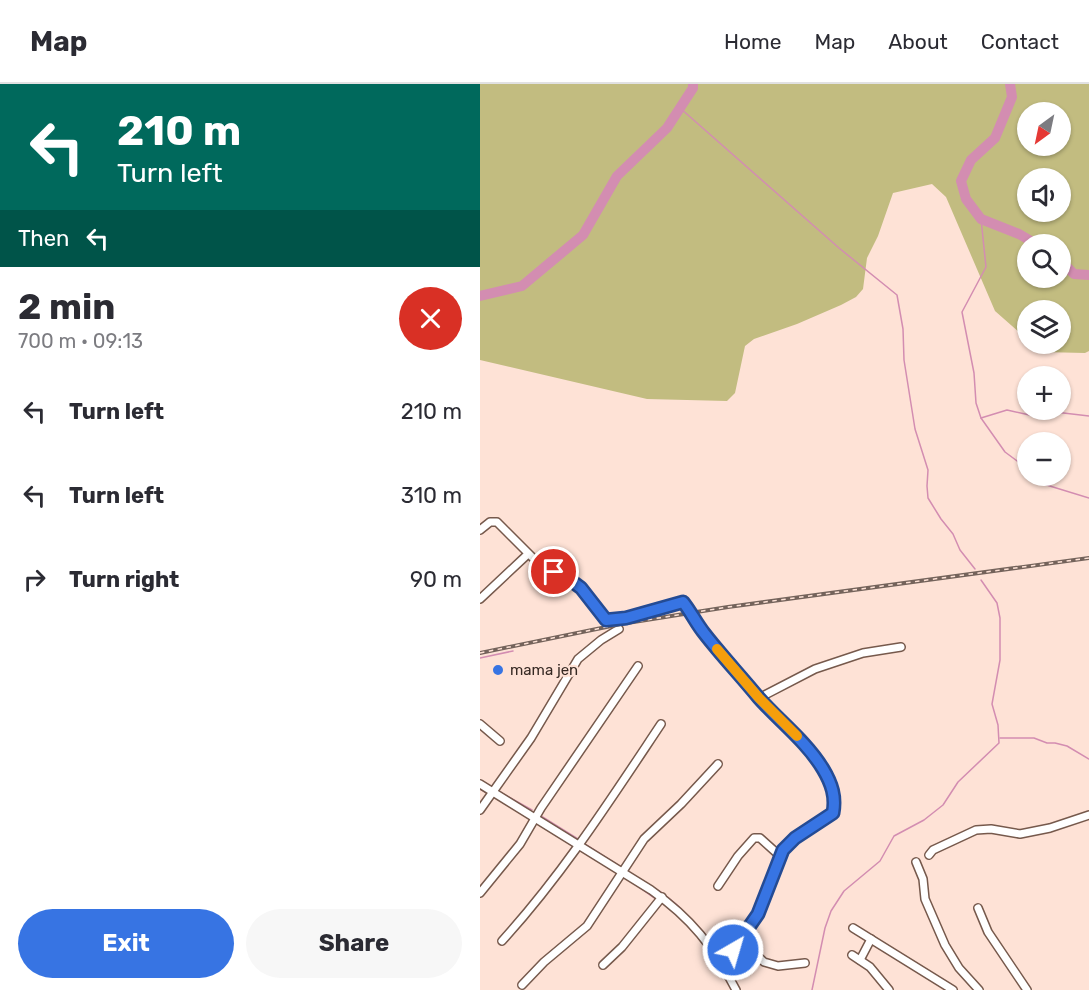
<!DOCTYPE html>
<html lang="en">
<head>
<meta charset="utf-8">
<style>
  :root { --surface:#fff; --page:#f7f7f7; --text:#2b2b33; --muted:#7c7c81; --line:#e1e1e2; --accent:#3774e3 }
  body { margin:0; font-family:Rubik,sans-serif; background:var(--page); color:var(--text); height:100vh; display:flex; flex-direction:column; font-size:22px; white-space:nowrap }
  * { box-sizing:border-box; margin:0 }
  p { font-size:20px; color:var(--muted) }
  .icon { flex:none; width:33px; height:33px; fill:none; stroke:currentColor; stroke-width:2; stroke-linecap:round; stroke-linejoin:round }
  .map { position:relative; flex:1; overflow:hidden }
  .details { display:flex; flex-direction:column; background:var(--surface); width:480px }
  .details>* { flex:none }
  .top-card { background:#00695c; color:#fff; overflow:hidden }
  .needle { width:39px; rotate:213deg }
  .buttons { position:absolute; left:537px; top:18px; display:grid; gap:12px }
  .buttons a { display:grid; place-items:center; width:54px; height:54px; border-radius:50%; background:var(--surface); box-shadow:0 2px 4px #0004; font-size:30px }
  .pin { position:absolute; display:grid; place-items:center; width:51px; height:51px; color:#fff; margin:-26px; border:3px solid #fff; border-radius:50%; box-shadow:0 2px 6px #0007 }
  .me { position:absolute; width:66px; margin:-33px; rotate:38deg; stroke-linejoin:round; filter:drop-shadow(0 0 4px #0008) }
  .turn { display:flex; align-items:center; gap:21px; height:126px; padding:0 18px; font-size:27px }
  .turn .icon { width:78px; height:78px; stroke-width:2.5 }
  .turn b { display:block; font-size:42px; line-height:51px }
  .then { display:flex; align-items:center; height:57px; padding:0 18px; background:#0003; gap:12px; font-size:22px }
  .round { display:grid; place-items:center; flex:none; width:63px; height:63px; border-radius:32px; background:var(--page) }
  .head { display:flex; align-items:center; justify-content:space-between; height:102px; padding:0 18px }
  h1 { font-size:36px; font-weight:700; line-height:45px }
  .cta { display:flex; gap:12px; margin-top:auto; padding:12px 18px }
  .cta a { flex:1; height:69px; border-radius:36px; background:var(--accent); color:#fff; font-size:24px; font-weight:700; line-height:69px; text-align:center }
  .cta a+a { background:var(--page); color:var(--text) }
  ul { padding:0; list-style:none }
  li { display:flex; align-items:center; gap:18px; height:84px; padding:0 18px }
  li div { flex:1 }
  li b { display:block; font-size:22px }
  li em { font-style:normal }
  header { display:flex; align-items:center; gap:36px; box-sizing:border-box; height:84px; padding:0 30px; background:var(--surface); border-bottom:2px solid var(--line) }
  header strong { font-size:28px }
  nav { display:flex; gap:33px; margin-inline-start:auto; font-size:21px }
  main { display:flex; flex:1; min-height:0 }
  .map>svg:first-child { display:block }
  .green { fill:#c2bc80; fill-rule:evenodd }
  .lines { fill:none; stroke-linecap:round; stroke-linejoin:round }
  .stream { stroke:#d38db1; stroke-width:1.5 }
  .river { stroke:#d38db1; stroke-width:10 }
  .minor-casing { stroke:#76594c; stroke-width:10 }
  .minor { stroke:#fff; stroke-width:7 }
  .rail-casing { stroke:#74635b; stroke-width:4 }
  .rail { stroke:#fee2d6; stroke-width:1.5; stroke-dasharray:4.5; stroke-linecap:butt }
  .route-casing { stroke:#244b94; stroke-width:15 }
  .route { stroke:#3774e3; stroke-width:10 }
  .slow { stroke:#f59e0b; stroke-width:10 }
  .poi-dot { fill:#3774e3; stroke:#fee2d6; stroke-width:2 }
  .labels { text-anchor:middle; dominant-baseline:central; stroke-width:4.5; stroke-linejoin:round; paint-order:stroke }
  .poi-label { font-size:15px; fill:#362923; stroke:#fee2d6; text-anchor:start }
</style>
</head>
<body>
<header>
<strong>Map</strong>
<nav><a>Home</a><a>Map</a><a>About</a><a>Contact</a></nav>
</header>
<main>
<section class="details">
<div class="top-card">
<div class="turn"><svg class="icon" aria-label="left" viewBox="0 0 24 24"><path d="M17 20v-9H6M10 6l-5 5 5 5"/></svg><div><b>210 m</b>Turn left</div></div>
<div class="then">Then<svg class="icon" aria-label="left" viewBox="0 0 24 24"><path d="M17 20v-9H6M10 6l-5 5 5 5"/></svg></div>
</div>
<div class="head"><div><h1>2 min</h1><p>700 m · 09:13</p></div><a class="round" style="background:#d93025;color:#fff"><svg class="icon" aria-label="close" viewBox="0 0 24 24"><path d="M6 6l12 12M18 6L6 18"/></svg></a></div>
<ul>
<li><svg class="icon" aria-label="left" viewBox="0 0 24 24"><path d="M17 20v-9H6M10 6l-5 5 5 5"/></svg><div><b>Turn left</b></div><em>210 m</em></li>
<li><svg class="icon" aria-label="left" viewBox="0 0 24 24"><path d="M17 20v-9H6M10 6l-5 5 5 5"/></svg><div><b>Turn left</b></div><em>310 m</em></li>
<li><svg class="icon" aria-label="right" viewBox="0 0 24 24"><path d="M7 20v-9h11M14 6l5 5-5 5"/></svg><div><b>Turn right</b></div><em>90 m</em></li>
</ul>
<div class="cta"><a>Exit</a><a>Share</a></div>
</section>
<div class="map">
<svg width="609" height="906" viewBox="0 0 609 906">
  <rect width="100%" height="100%" fill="#fee2d6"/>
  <path class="green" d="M0,0h609v267l-4,2 -43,-1 -9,-8h27v-34h-32l-1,29 -32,-28 -49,-114 -14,-13 -39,9 -15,43 -11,22 -4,31 -7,8 -15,8 -44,19 -43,15 -9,7 -10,47 -8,8 -80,-2 -167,-39zM548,28h32v34h-32zM548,94h32v34h-32zM548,160h32v34h-32z"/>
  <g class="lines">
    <g class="stream">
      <polyline points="200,24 359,164 417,211 423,245 424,276 435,345 448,386 447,402 448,414 461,435 473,450 480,466 495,485"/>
      <polyline points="501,135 506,183 482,228 494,289 496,319 501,334 525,368 548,385"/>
      <polyline points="501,334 527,326 554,332 575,328 609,332"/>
      <polyline points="554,392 560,399 609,414"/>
      <polyline points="0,574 33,567"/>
      <polyline points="520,654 554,654 567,659 575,659 587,662 609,675"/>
      <polyline points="0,696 10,702"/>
      <polyline points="0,705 7,709"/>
      <polyline points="18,707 52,726"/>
      <polyline points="13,712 35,725"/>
      <polyline points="61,732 98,755"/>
      <polyline points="68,746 84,756"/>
      <polyline points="103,759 141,783"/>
      <polyline points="145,786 182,809"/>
      <polyline points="149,796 177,816"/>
      <polyline points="186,812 196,820 217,841"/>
      <polyline points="181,818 189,824"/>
      <polyline points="332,906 345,844 351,827 364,807 400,777 414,752 444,736 463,721 478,698 519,659 518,641 512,620 520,576 520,534 517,519 501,496"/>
    </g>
    <g class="river">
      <polyline points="530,0 532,13 515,54 491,76 481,97 486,115 501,135 539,150 556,160"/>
      <polyline points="580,176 594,190 609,191"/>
      <polyline points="0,212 42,202 103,151 137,92 187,44 213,4 213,0"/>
    </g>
    <g class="minor-casing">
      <g id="minor">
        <polyline points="0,446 10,438 17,438 60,481 89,495 101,504 126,536 146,534 203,518 217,539 239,568 279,614 320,656 343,685 354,709 353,730 315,754 303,766 278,830 272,842 242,880"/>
        <polyline points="0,515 48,470"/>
        <polyline points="279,614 335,585 383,569 421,563"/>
        <polyline points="0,640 20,657"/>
        <path d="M0,700l171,106c40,28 63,57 85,100"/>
        <polyline points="0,726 51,654 98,575 121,556 139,545"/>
        <polyline points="449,771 453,766 496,746 511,745 540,750 570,744 609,731"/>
        <polyline points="436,778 443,795 445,815 465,861 479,884 499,906"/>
        <polyline points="238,802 258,772 274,754 280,754 300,772"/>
        <polyline points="0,809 40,760 61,724 158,582"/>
        <polyline points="498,824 508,848 547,906"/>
        <polyline points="373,844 473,906"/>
        <polyline points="261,856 284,878 298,882 325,879"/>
        <path d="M22,857c61,-67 109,-142 159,-217"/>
        <polyline points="372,871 390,883 409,906"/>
        <polyline points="380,876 391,855"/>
        <polyline points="123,881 142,863 182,813"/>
        <polyline points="42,901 64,878 107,842 164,755 201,720 238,680"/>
      </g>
    </g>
    <use href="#minor" class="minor"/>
    <g class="rail-casing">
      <polyline id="rail" points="0,569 141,540 248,523 609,474"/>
    </g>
    <use href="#rail" class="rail"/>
  </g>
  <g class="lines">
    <g class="route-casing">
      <path id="route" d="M74,488l15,7 12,9 25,32 20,-2 57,-16c8,10 13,21 21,31 17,22 36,42 54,64 21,24 48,44 65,72 9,15 13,28 10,44l-38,25 -12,12 -25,64 -25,36"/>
    </g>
    <use href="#route" class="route"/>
    <polyline class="slow" points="237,565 279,614 317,652"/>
  </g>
  <circle class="poi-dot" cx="18" cy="586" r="6"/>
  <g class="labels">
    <g class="poi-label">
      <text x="30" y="586">mama jen</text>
    </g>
  </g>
</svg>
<div class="buttons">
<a><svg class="needle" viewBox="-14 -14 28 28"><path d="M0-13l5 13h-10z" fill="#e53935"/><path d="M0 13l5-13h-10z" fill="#7c7c81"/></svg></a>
<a><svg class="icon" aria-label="sound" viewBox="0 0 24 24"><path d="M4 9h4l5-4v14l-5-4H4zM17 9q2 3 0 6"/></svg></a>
<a><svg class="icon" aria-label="search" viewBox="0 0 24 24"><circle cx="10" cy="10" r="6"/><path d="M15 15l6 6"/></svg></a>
<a><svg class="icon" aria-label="layers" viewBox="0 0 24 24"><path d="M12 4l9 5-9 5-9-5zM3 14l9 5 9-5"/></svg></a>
<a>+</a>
<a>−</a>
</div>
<div class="pin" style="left:74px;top:488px;background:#d93025"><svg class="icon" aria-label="arrive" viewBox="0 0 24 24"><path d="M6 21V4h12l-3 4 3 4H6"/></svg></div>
<svg class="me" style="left:253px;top:866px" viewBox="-20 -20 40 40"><circle r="17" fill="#3774e3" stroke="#fff" stroke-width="3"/><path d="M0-11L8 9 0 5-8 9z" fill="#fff"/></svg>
</div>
</main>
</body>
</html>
